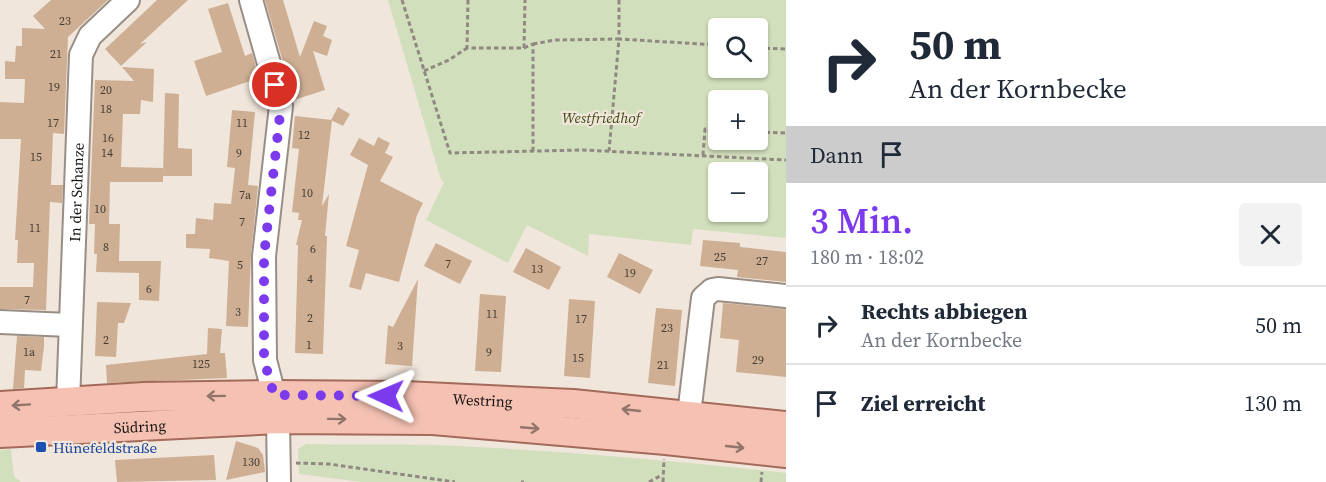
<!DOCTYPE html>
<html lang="de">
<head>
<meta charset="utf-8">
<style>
  :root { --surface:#fff; --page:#f2f2f3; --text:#1f2937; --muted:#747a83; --line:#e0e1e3; --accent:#7c3aed }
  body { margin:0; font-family:"Source Serif 4",serif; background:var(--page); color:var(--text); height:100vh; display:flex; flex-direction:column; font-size:22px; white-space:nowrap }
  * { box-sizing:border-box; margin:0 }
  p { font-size:20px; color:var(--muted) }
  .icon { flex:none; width:33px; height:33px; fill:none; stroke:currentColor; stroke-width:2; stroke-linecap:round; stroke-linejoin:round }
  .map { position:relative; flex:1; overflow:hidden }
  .sheet { display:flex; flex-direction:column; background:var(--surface); width:540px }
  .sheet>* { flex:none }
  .banner { background:#fff; color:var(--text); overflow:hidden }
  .controls { position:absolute; left:708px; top:18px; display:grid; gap:12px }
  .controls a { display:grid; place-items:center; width:60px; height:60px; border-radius:6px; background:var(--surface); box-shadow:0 2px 4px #0004; font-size:30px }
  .pin { position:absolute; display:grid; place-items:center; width:51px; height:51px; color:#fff; margin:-26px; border:3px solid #fff; border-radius:50%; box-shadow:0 2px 6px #0007 }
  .me { position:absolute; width:66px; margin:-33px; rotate:271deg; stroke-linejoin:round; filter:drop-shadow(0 0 4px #0008) }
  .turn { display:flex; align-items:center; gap:21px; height:126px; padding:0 24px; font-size:27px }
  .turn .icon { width:78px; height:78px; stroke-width:2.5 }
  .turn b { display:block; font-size:42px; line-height:51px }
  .then { display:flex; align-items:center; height:57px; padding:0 24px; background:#0003; gap:12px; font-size:22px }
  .round { display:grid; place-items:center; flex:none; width:63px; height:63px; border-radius:6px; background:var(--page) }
  .summary { display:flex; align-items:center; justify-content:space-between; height:102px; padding:0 24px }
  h1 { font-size:36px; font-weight:600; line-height:45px; color:var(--accent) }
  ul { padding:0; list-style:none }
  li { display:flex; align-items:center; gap:18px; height:78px; padding:0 24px; border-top:2px solid var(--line) }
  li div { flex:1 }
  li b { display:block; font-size:22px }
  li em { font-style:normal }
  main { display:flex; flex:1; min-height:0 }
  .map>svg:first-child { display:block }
  .green { fill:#d2dfbc; fill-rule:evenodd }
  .building { fill:#ceaf93 }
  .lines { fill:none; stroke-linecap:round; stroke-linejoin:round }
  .minor-casing { stroke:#988e85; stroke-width:26 }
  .major-casing { stroke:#a36a59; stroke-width:32 }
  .path { stroke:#908881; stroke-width:3; stroke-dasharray:4.5 3; stroke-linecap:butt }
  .minor { stroke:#fff; stroke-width:22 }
  .major { stroke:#f4c1b2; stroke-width:28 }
  .oneway { stroke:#91746a }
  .route { stroke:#7c3aed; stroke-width:10; stroke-dasharray:0 18 }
  .transit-dot { fill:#1a4fb4; stroke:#f1e6dc; stroke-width:2 }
  .labels { text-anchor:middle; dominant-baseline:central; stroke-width:4.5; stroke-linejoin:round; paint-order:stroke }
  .number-label { font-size:12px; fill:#463c32 }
  .park-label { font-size:15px; font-style:italic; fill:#3c4c13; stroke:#f1e6dc }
  .street-label { font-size:15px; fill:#191512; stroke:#f1e6dc }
  .transit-label { font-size:15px; fill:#164399; stroke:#f1e6dc; text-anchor:start }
</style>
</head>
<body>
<main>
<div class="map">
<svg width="786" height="482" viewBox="0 0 786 482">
  <rect width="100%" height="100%" fill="#f1e6dc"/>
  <g class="green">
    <path d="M388,0h398v238l-93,-9 -2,16 -102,-11 -1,22 -61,-31 -19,38 -82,-43 18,-38 -3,-2zM718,28h40v40h-40zM718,100h40v40h-40zM718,172h40v40h-40z"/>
    <path d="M306,444c43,1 87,0 131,1 117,5 233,15 349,28v9h-425l-62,-8 -1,-25z"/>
    <polygon points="11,449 14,476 21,482 0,482 0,450"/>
  </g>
  <g class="building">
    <polygon points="51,0 108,0 68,37 64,134 53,133 51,185 63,185 62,203 50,202 46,310 0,309 0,287 33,287 34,263 17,263 18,240 15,240 21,139 0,139 0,102 24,103 25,79 5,79 5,61 15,62 16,46 22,46 22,28 45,29 33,16"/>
    <polygon points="157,0 188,0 140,44 147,42 121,66 105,49"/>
    <polygon points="265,0 283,0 300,57 314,21 327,26 323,36 332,40 327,56 313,51 325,90 294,100"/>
    <polygon points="228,3 245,56 252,53 259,78 206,96 194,61 222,52 208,9"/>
    <polygon points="122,67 154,69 153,102 141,100 140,114 123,114 121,167 163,168 163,182 110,182 109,224 120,224 119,261 161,261 159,301 139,300 139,273 96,272 97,254 94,254 95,224 89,224 95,80 134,81"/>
    <polygon points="165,93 179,94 178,148 192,149 192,176 163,176"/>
    <polygon points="338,107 350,114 343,126 331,120"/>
    <polygon points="232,110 255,112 248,185 258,186 251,255 248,327 226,326 229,261 209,258 210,249 186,248 186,234 195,234 196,218 213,220 214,203 231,204 235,168 227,167"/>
    <polygon points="295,116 332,120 322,206 329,194 325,236 327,236 323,354 295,353 298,245 296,245 302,220 298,220 299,213 292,212 299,149 292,148"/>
    <polygon points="378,137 390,143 385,153 393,157 380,181 423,203 417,215 399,282 366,273 361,290 349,287 359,250 346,246 368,165 350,155 359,138 374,146"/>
    <polygon points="703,240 740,243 740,247 786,252 786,282 737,277 738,270 700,266"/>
    <polygon points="436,243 472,261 460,284 424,266"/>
    <polygon points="526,248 561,267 549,290 513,272"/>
    <polygon points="619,253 653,270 640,294 607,277"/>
    <polygon points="418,279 412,366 385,364 388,325 393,327"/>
    <polygon points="480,294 506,296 501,372 475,371"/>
    <polygon points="569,299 595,301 590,378 564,376"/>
    <polygon points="97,302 131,303 124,323 118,323 116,357 95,356"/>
    <polygon points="723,303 786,309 786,377 736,372 739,340 720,338"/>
    <polygon points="656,308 682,310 675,386 648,383"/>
    <polygon points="208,328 222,329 220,353 225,353 227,378 107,383 106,365 207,354"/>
    <polygon points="17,336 44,337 44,347 41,371 25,370 24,388 13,389"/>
    <polygon points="236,441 258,448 263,455 265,472 226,480"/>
    <polygon points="214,455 216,480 117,482 115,460"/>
  </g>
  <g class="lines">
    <g class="minor-casing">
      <g id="minor">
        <polyline points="251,0 281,106 264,256 265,360 274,395 278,419 279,482"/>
        <polyline points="0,322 69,325"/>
        <path id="s1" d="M68,402l13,-347 9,-19 38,-36"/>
        <polyline points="687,431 703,298 712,290 718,289 786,296"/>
      </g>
    </g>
    <g class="major-casing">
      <g id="major">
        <path id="s2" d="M0,406l144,-9 130,-2 131,1 168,8 213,22"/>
        <path id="s3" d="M0,433l278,-14 155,1 233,20 120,13"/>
      </g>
    </g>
    <g class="path">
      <polyline points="402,0 450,153 583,150 786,160"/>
      <polyline points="468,0 467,48 524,48 533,44 533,151"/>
      <polyline points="619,0 619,39 718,45"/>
      <polyline points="533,44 555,40 619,39 609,151"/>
      <polyline points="524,48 525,0"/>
      <polyline points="758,48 786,49"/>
      <polyline points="424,71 449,60 467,48"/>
      <polyline points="758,132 786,133"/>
      <polyline points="703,155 705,129 718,130"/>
      <polyline points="296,463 329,464 455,482"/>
      <polyline points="521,482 524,482"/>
      <polyline points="649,482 662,475"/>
      <polyline points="663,482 664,459"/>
      <polyline points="761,482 762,472"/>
    </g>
    <use href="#minor" class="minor"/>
    <use href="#major" class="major"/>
  </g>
  <defs><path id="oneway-shaft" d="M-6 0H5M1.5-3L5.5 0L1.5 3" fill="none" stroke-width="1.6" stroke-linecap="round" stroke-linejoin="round" transform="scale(1.5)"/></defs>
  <g class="oneway">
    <use href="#oneway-shaft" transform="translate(216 396) rotate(179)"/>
    <use href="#oneway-shaft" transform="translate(21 405) rotate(176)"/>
    <use href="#oneway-shaft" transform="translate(631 410) rotate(-174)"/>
    <use href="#oneway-shaft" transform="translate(337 419) rotate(1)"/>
    <use href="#oneway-shaft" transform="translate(530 428) rotate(5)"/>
    <use href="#oneway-shaft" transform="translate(735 447) rotate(6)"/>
  </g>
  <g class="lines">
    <polyline class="route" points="275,85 281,106 264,256 264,360 274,395 386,396"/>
  </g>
  <rect class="transit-dot" x="35" y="441" width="12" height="12" rx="3"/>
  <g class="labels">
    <g class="number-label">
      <text x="65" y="21">23</text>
      <text x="56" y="54">21</text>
      <text x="54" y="87">19</text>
      <text x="106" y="90">20</text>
      <text x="106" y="109">18</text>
      <text x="53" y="123">17</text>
      <text x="242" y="123">11</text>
      <text x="304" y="135">12</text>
      <text x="108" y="138">16</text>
      <text x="107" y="153">14</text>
      <text x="239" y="153">9</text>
      <text x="36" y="157">15</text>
      <text x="307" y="193">10</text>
      <text x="245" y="195">7a</text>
      <text x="100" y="209">10</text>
      <text x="242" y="222">7</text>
      <text x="35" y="228">11</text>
      <text x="106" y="247">8</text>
      <text x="313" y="249">6</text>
      <text x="720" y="257">25</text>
      <text x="762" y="261">27</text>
      <text x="448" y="264">7</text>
      <text x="240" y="265">5</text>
      <text x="537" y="269">13</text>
      <text x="630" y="273">19</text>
      <text x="310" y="279">4</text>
      <text x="149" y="289">6</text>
      <text x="27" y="300">7</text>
      <text x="238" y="312">3</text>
      <text x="492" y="314">11</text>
      <text x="310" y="318">2</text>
      <text x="581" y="319">17</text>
      <text x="667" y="328">23</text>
      <text x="106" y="340">2</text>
      <text x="309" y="345">1</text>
      <text x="400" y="346">3</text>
      <text x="29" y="352">1a</text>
      <text x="489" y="352">9</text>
      <text x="578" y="358">15</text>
      <text x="758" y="360">29</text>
      <text x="201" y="364">125</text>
      <text x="663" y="365">21</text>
      <text x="251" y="462">130</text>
    </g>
    <g class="park-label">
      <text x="601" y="117">Westfriedhof</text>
    </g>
    <g class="street-label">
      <text stroke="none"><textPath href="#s1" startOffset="210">In der Schanze</textPath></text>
      <text stroke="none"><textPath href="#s2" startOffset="483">Westring</textPath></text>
      <text stroke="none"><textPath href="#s3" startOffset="140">Südring</textPath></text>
    </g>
    <g class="transit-label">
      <text x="53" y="447">Hünefeldstraße</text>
    </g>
  </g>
</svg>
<div class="controls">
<a><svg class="icon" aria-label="search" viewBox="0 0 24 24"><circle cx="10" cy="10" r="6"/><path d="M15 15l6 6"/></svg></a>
<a>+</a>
<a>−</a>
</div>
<div class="pin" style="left:275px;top:85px;background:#d93025"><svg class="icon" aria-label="arrive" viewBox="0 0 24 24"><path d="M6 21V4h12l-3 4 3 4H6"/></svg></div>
<svg class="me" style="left:386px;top:396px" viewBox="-20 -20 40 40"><path d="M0-17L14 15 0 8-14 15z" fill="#7c3aed" stroke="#fff" stroke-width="4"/></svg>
</div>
<section class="sheet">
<div class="banner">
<div class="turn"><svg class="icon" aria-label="right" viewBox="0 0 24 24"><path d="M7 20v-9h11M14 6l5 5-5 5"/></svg><div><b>50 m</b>An der Kornbecke</div></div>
<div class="then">Dann<svg class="icon" aria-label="arrive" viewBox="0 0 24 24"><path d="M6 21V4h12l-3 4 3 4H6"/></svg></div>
</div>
<div class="summary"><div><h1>3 Min.</h1><p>180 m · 18:02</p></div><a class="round"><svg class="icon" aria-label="close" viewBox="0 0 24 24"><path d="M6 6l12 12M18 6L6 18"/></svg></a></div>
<ul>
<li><svg class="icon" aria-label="right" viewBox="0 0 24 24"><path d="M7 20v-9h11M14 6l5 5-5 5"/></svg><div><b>Rechts abbiegen</b><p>An der Kornbecke</p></div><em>50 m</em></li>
<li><svg class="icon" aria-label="arrive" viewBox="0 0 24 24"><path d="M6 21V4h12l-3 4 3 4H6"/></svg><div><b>Ziel erreicht</b></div><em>130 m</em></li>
</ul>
</section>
</main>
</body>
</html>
